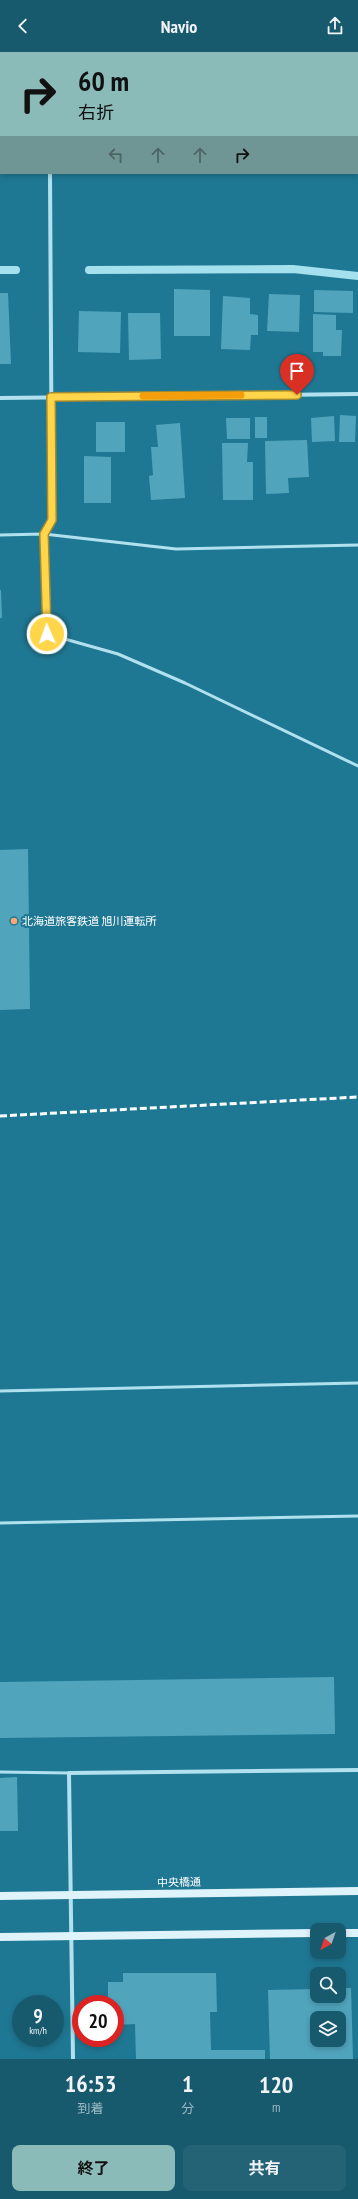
<!DOCTYPE html>
<html lang="ja">
<head>
<meta charset="utf-8">
<style>
  :root { --surface:#175a6e; --page:#246376; --text:#f1f3f6; --muted:#9eb9c2; --accent:#8bbbb9 }
  body { margin:0; font-family:"PT Sans Narrow","Noto Sans JP",sans-serif; background:var(--page); color:var(--text); height:100vh; display:flex; flex-direction:column; font-size:15px; white-space:nowrap }
  * { box-sizing:border-box; margin:0 }
  p { font-size:13px; color:var(--muted) }
  .icon { flex:none; width:22px; height:22px; fill:none; stroke:currentColor; stroke-width:2; stroke-linecap:round; stroke-linejoin:round }
  .map { position:relative; height:2007px; overflow:hidden }
  .side { display:flex; flex-direction:column; background:var(--surface); flex:1 }
  .side>* { flex:none }
  .banner { position:absolute; left:0px; top:0px; width:358px; height:122px; box-shadow:0 2px 6px #0003; background:#8bbbb9; color:#111; overflow:hidden }
  .needle { width:26px; rotate:220deg }
  .fabs { position:absolute; left:310px; top:1871px; display:grid; gap:8px }
  .fabs a { display:grid; place-items:center; width:36px; height:36px; border-radius:8px; background:var(--surface); box-shadow:0 2px 6px #0003; font-size:20px }
  .speed { position:absolute; left:12px; top:1943px; display:flex; gap:8px; font-size:20px; font-weight:700; text-align:center }
  .speed>* { display:grid; place-content:center; width:52px; height:52px; border-radius:50%; background:var(--surface); box-shadow:0 2px 6px #0003; line-height:1 }
  .speed small { font-size:10px; font-weight:400 }
  .speed .limit { border:6px solid #d22; background:#fff; color:#111 }
  .pin { position:absolute; display:grid; place-items:center; width:34px; height:34px; color:#fff; margin:-41px -17px; border-radius:50% 50% 50% 0; rotate:-45deg; box-shadow:0 0 4px #0007 }
  .pin .icon { rotate:45deg }
  .me { position:absolute; width:44px; margin:-22px; rotate:358deg; stroke-linejoin:round; filter:drop-shadow(0 0 3px #0008) }
  .turn { display:flex; align-items:center; gap:14px; height:84px; padding:0 12px; font-size:18px }
  .turn .icon { width:52px; height:52px; stroke-width:2.5 }
  .turn b { display:block; font-size:28px; line-height:34px }
  .lanes { display:flex; align-items:center; height:38px; padding:0 12px; background:#0003; justify-content:center; gap:20px; direction:ltr }
  .lanes .off { opacity:.35 }
  .eta { display:flex; justify-content:space-evenly; align-items:center; height:68px; text-align:center }
  .eta b { font-size:24px; font-weight:700; line-height:28px }
  .cta { display:flex; gap:8px; margin-top:auto; padding:8px 12px }
  .cta a { flex:1; height:46px; border-radius:8px; background:var(--accent); color:#111; font-size:16px; font-weight:700; line-height:46px; text-align:center }
  .cta a+a { background:var(--page); color:var(--text) }
  header { display:flex; justify-content:space-between; align-items:center; height:52px; padding:0 12px; background:var(--surface); font-size:18px; font-weight:700 }
  .map>svg:first-child { display:block }
  .lines { fill:none; stroke-linecap:round; stroke-linejoin:round }
  .stream { stroke:#a5e0ef; stroke-width:8 }
  .building { fill:#50a5bd; fill-rule:evenodd }
  .lane { stroke:#b1e1ee; stroke-width:3 }
  .street { stroke:#b1e1ee; stroke-width:4 }
  .secondary { stroke:#def4fa; stroke-width:8 }
  .rail { stroke:#fff; stroke-width:3; stroke-dasharray:7 3; stroke-linecap:butt }
  .route-casing { stroke:#a68a30; stroke-width:10 }
  .route { stroke:#ffd54a; stroke-width:7 }
  .slow { stroke:#f59e0b; stroke-width:7 }
  .poi-dot { fill:#fca672; stroke:#1f7893; stroke-width:1.5 }
  .labels { text-anchor:middle; dominant-baseline:central; stroke-width:4; stroke-linejoin:round; paint-order:stroke }
  .poi-label { font-size:11px; fill:#fff; stroke:#1f7893; text-anchor:start }
  .street-label { font-size:11px; fill:#fff; stroke:#1f7893 }
</style>
</head>
<body>
<header><svg class="icon" aria-label="back" viewBox="0 0 24 24"><path d="M15 5l-7 7 7 7"/></svg>Navio<svg class="icon" aria-label="share" viewBox="0 0 24 24"><path d="M12 15V3M7 8l5-5 5 5M5 13v7h14v-7"/></svg></header>
<div class="map">
<svg width="358" height="2007" viewBox="0 0 358 2007">
  <rect width="100%" height="100%" fill="#1f7893"/>
  <g class="lines">
    <g class="stream">
      <polyline points="0,218 16,218"/>
      <polyline points="89,218 293,217 358,224"/>
    </g>
  </g>
  <g class="building">
    <polygon points="174,237 210,238 210,284 174,284"/>
    <polygon points="314,238 353,239 353,261 314,260"/>
    <polygon points="0,241 8,241 11,312 0,312"/>
    <polygon points="269,242 300,243 299,280 267,279"/>
    <polygon points="223,244 250,246 250,262 258,263 258,283 251,283 250,298 221,297"/>
    <polygon points="79,259 121,260 120,301 78,300"/>
    <polygon points="128,261 160,261 161,307 129,308"/>
    <polygon points="313,262 336,263 336,278 342,278 341,304 323,304 323,300 313,300"/>
    <polygon points="340,363 356,364 355,390 339,390"/>
    <polygon points="334,364 335,389 312,390 311,366"/>
    <rect x="255" y="365" width="12" height="21"/>
    <polygon points="226,366 250,366 250,387 227,387"/>
    <rect x="96" y="370" width="29" height="30"/>
    <polygon points="180,371 185,446 151,448 149,424 153,423 151,395 158,395 156,373"/>
    <polygon points="307,388 309,425 288,426 289,441 266,442 265,389"/>
    <polygon points="222,391 248,391 247,410 253,410 253,448 223,448"/>
    <polygon points="84,404 111,405 111,451 84,451"/>
    <polygon points="0,538 1,538 2,566 0,566"/>
    <polygon points="28,797 30,957 0,958 0,798"/>
    <polygon points="334,1625 335,1682 0,1686 0,1630"/>
    <polygon points="17,1725 18,1779 0,1779 0,1726"/>
    <polygon points="123,1921 216,1921 217,1960 210,1960 211,1998 265,1998 265,2007 136,2007 135,1972 115,1973 115,1952 108,1952 108,1930 123,1930"/>
    <path d="M339,1936h12l2,71h-83l-2,-69 49,-1v7h22zM317,1966h22v22h-22z"/>
  </g>
  <g class="lines">
    <g class="lane">
      <polyline points="52,468 44,482 47,582 118,602 185,631 358,714"/>
      <polyline points="0,483 44,482 176,497 358,493"/>
      <polyline points="0,1339 358,1331"/>
      <polyline points="0,1471 358,1464"/>
      <polyline points="0,1720 69,1721"/>
    </g>
    <g class="street">
      <polyline points="48,0 48,1"/>
      <polyline points="50,121 52,468"/>
      <polyline points="0,346 358,342"/>
      <polyline points="73,2007 69,1721 358,1718"/>
    </g>
    <g class="secondary">
      <polyline points="0,1844 358,1839"/>
      <polyline points="339,1881 358,1881"/>
      <polyline points="0,1885 317,1881"/>
    </g>
    <polyline class="rail" points="0,1064 358,1045"/>
  </g>
  <g class="lines">
    <g class="route-casing">
      <polyline id="route" points="47,582 44,482 52,468 51,345 297,343"/>
    </g>
    <use href="#route" class="route"/>
    <polyline class="slow" points="143,344 241,343"/>
  </g>
  <circle class="poi-dot" cx="14" cy="869" r="4"/>
  <g class="labels">
    <g class="poi-label">
      <text x="22" y="869">北海道旅客鉄道 旭川運転所</text>
    </g>
    <g class="street-label">
      <text transform="translate(179 1830) rotate(-1)">中央橋通</text>
    </g>
  </g>
</svg>
<div class="fabs">
<a><svg class="needle" viewBox="-14 -14 28 28"><path d="M0-13l5 13h-10z" fill="#e53935"/><path d="M0 13l5-13h-10z" fill="#9eb9c2"/></svg></a>
<a><svg class="icon" aria-label="search" viewBox="0 0 24 24"><circle cx="10" cy="10" r="6"/><path d="M15 15l6 6"/></svg></a>
<a><svg class="icon" aria-label="layers" viewBox="0 0 24 24"><path d="M12 4l9 5-9 5-9-5zM3 14l9 5 9-5"/></svg></a>
</div>
<div class="speed"><div>9<small>km/h</small></div><div class="limit">20</div></div>
<div class="pin" style="left:297px;top:343px;background:#d93025"><svg class="icon" aria-label="arrive" viewBox="0 0 24 24"><path d="M6 21V4h12l-3 4 3 4H6"/></svg></div>
<svg class="me" style="left:47px;top:582px" viewBox="-20 -20 40 40"><circle r="17" fill="#ffd54a" stroke="#fff" stroke-width="3"/><path d="M0-11L8 9 0 5-8 9z" fill="#fff"/></svg>
<div class="banner">
<div class="turn"><svg class="icon" aria-label="right" viewBox="0 0 24 24"><path d="M7 20v-9h11M14 6l5 5-5 5"/></svg><div><b>60 m</b>右折</div></div>
<div class="lanes"><svg class="icon off" aria-label="left" viewBox="0 0 24 24"><path d="M17 20v-9H6M10 6l-5 5 5 5"/></svg><svg class="icon off" aria-label="ahead" viewBox="0 0 24 24"><path d="M12 20V5M6 11l6-6 6 6"/></svg><svg class="icon off" aria-label="ahead" viewBox="0 0 24 24"><path d="M12 20V5M6 11l6-6 6 6"/></svg><svg class="icon" aria-label="right" viewBox="0 0 24 24"><path d="M7 20v-9h11M14 6l5 5-5 5"/></svg></div>
</div>
</div>
<section class="side">
<div class="eta">
<div><b>16:53</b><p>到着</p></div>
<div><b>1</b><p>分</p></div>
<div><b>120</b><p>m</p></div>
</div>
<div class="cta"><a>終了</a><a>共有</a></div>
</section>
</body>
</html>
